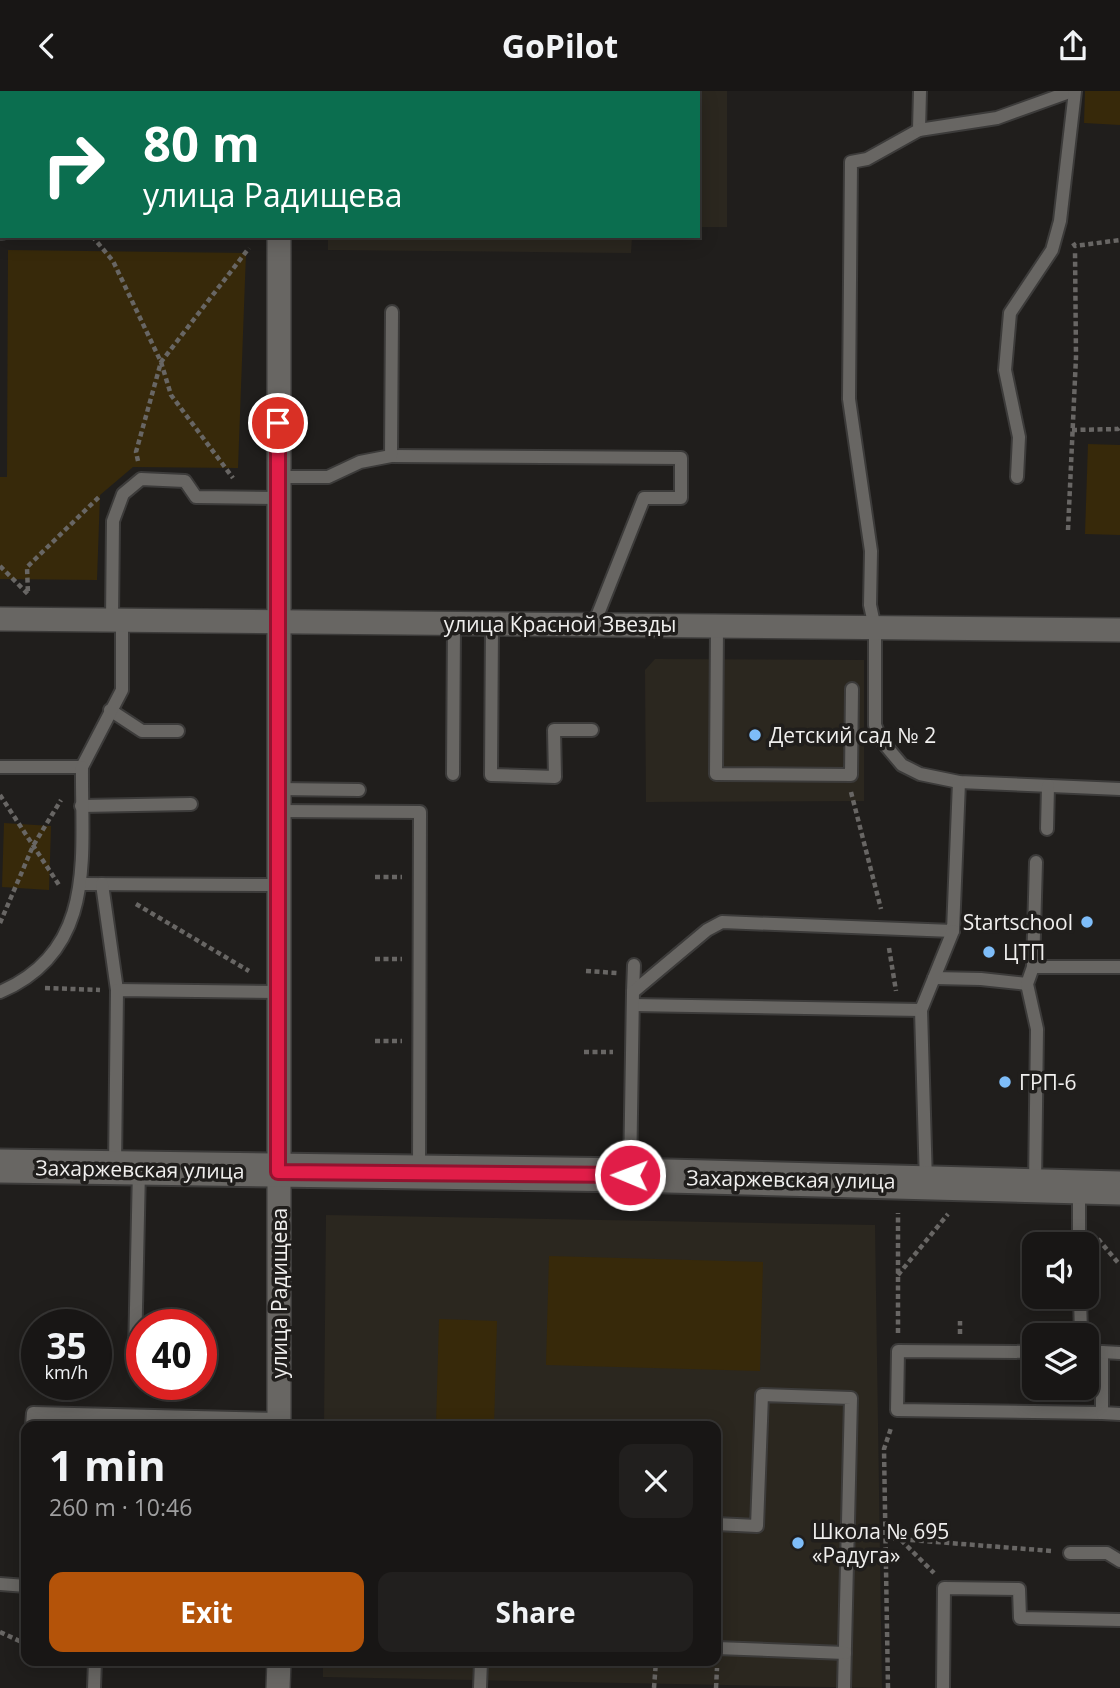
<!DOCTYPE html>
<html lang="en">
<head>
<meta charset="utf-8">
<style>
  :root { --surface:#181615; --page:#211f1e; --text:#f1f3f6; --muted:#9f9fa0; --line:#363534; --accent:#b45309 }
  body { margin:0; font-family:"Open Sans",sans-serif; background:var(--page); color:var(--text); height:100vh; display:flex; flex-direction:column; font-size:26px; white-space:nowrap }
  * { box-sizing:border-box; margin:0 }
  p { font-size:23px; color:var(--muted) }
  .icon { flex:none; width:38px; height:38px; fill:none; stroke:currentColor; stroke-width:2; stroke-linecap:round; stroke-linejoin:round }
  .map { position:relative; flex:1; overflow:hidden }
  .side { position:absolute; left:21px; top:1330px; width:700px; height:245px; display:flex; flex-direction:column; background:var(--surface); border-radius:14px; box-shadow:0 4px 18px #0003,0 0 0 2px var(--line) }
  .side>* { flex:none }
  .banner { position:absolute; left:0px; top:0px; width:700px; height:147px; box-shadow:0 4px 18px #0003,0 0 0 2px var(--line); background:#0b6e4f; color:#fff; overflow:hidden }
  .tools { position:absolute; left:1022px; top:1141px; display:grid; gap:14px }
  .tools a { display:grid; place-items:center; width:77px; height:77px; border-radius:14px; background:var(--surface); box-shadow:0 4px 18px #0003,0 0 0 2px var(--line); font-size:35px }
  .speed { position:absolute; left:21px; top:1218px; display:flex; gap:14px; font-size:35px; font-weight:700; text-align:center }
  .speed>* { display:grid; place-content:center; width:91px; height:91px; border-radius:50%; background:var(--surface); box-shadow:0 4px 18px #0003,0 0 0 2px var(--line); line-height:1 }
  .speed small { font-size:18px; font-weight:400 }
  .speed .limit { border:10px solid #d22; background:#fff; color:#111 }
  .pin { position:absolute; display:grid; place-items:center; width:60px; height:60px; color:#fff; margin:-30px; border:4px solid #fff; border-radius:50%; box-shadow:0 2px 7px #0007 }
  .me { position:absolute; width:77px; margin:-38px; rotate:271deg; stroke-linejoin:round; filter:drop-shadow(0 0 5px #0008) }
  .turn { display:flex; align-items:center; gap:24px; height:147px; padding:0 28px; font-size:32px }
  .turn .icon { width:91px; height:91px; stroke-width:2.5 }
  .turn b { display:block; font-size:49px; line-height:60px }
  .round { display:grid; place-items:center; flex:none; width:74px; height:74px; border-radius:14px; background:var(--page) }
  .headline { display:flex; align-items:center; justify-content:space-between; height:119px; padding:0 28px }
  h1 { font-size:42px; font-weight:700; line-height:52px }
  .button { display:flex; gap:14px; margin-top:auto; padding:14px 28px }
  .button a { flex:1; height:80px; border-radius:14px; background:var(--accent); color:#fff; font-size:28px; font-weight:700; line-height:80px; text-align:center }
  .button a+a { background:var(--page); color:var(--text) }
  header { display:flex; justify-content:space-between; align-items:center; height:91px; padding:0 28px; background:var(--surface); font-size:32px; font-weight:700 }
  .map>svg:first-child { display:block }
  .built { fill:#2b271f }
  .green { fill:#37290a }
  .lines { fill:none; stroke-linecap:round; stroke-linejoin:round }
  .lane-casing { stroke:#3c3b3a; stroke-width:16 }
  .street-casing { stroke:#3c3b3a; stroke-width:26 }
  .secondary-casing { stroke:#3c3b3a; stroke-width:37 }
  .path { stroke:#686664; stroke-width:4.5; stroke-dasharray:5 3.5; stroke-linecap:butt }
  .lane { stroke:#686663; stroke-width:12 }
  .street { stroke:#686663; stroke-width:23 }
  .secondary { stroke:#686663; stroke-width:33 }
  .route-casing { stroke:#92132f; stroke-width:18 }
  .route { stroke:#e11d48; stroke-width:12 }
  .poi-dot { fill:#7ebdf9; stroke:#201e1c; stroke-width:2.5 }
  .labels { text-anchor:middle; dominant-baseline:central; stroke-width:7; stroke-linejoin:round; paint-order:stroke }
  .street-label { font-size:21px; fill:#f0efee; stroke:#201e1c }
  .poi-label { font-size:21px; fill:#f0efee; stroke:#201e1c; text-anchor:start }
</style>
</head>
<body>
<header><svg class="icon" aria-label="back" viewBox="0 0 24 24"><path d="M15 5l-7 7 7 7"/></svg>GoPilot<svg class="icon" aria-label="share" viewBox="0 0 24 24"><path d="M12 15V3M7 8l5-5 5 5M5 13v7h14v-7"/></svg></header>
<div class="map">
<svg width="1120" height="1597" viewBox="0 0 1120 1597">
  <rect width="100%" height="100%" fill="#201e1c"/>
  <g class="built">
    <polygon points="0,0 248,0 2,2 2,106"/>
    <polygon points="329,0 727,0 727,136 698,136 698,2"/>
    <polygon points="328,145 632,145 631,162 328,159"/>
    <polygon points="655,568 864,569 864,710 646,711 645,579"/>
    <polygon points="326,1124 875,1134 882,1597 323,1586 323,1570 716,1570 716,1335 324,1335"/>
  </g>
  <g class="green">
    <polygon points="1085,0 1120,0 1120,34 1084,32"/>
    <polygon points="8,159 246,162 238,377 133,376 100,404 97,489 0,488 0,386 7,386"/>
    <polygon points="1088,353 1120,354 1120,444 1085,443"/>
    <polygon points="4,732 51,735 49,799 2,796"/>
    <polygon points="549,1165 763,1171 760,1280 546,1274"/>
    <polygon points="439,1228 497,1230 494,1335 436,1335"/>
  </g>
  <g class="lines">
    <g class="lane-casing">
      <g id="lane">
        <polyline points="920,0 919,39 867,68 851,71 849,308 871,460 870,514 875,537 875,634 881,649 902,674 920,683 959,691 1120,698"/>
        <polyline points="46,2 46,0"/>
        <polyline points="919,39 997,27 1072,0"/>
        <polyline points="0,142 2,142"/>
        <polyline points="391,365 681,367 681,407 644,407 594,533"/>
        <polyline points="278,386 328,386 360,371 391,365 392,221"/>
        <polyline points="1017,386 1019,346 1005,279 1010,222 1052,159 1060,130 1075,0"/>
        <polyline points="112,529 113,430 123,403 141,388 185,390 196,406 277,407"/>
        <polyline points="492,533 491,684 555,686 554,639 592,639"/>
        <polyline points="717,535 716,683 851,684 852,598"/>
        <polyline points="110,619 142,640 178,640"/>
        <polyline points="0,676 82,676 122,599 122,529"/>
        <polyline points="453,683 454,533"/>
        <polyline points="279,698 359,699"/>
        <polyline points="81,715 191,713"/>
        <polyline points="279,720 420,721 419,1080"/>
        <polyline points="1047,738 1048,695"/>
        <polyline points="81,793 278,794"/>
        <polyline points="102,793 117,899"/>
        <polyline points="1033,876 1120,876"/>
        <polyline points="934,887 981,888 1027,893"/>
        <path d="M0,901c98,-42 81,-137 82,-225"/>
        <polyline points="633,901 634,874"/>
        <polyline points="633,914 921,919"/>
        <polyline points="115,1077 117,899 278,901"/>
        <polyline points="630,1084 633,901 707,839 722,831 953,840 959,691"/>
        <polyline points="926,1092 921,919 953,840"/>
        <polyline points="1035,1094 1037,938 1027,893 1033,876 1036,771"/>
        <polyline points="1079,1098 1079,1153"/>
        <polyline points="1080,1206 1081,1244"/>
        <polyline points="1034,1261 898,1260 897,1319 1102,1322 1102,1261 1087,1261"/>
        <polyline points="1102,1261 1120,1262"/>
        <polyline points="135,1263 139,1078"/>
        <polyline points="1102,1322 1120,1323"/>
        <polyline points="32,1335 33,1322 279,1328"/>
        <polyline points="716,1433 757,1435 762,1304 851,1307 844,1597"/>
        <polyline points="1070,1462 1107,1462 1120,1470"/>
        <polyline points="0,1493 26,1495"/>
        <polyline points="716,1557 845,1562"/>
        <polyline points="94,1597 95,1570"/>
        <polyline points="480,1597 481,1570"/>
        <polyline points="943,1597 944,1497 1019,1498 1020,1527 1120,1529"/>
      </g>
    </g>
    <g class="street-casing">
      <g id="street">
        <polyline points="279,2 279,0"/>
        <polyline points="279,145 279,1335"/>
        <polyline points="0,528 1120,539"/>
        <polyline points="278,1597 279,1570"/>
      </g>
    </g>
    <g class="secondary-casing">
      <polyline id="secondary" points="0,1075 630,1084 1120,1097"/>
    </g>
    <g class="path">
      <polyline points="92,145 113,170 161,271 171,304 233,387"/>
      <polyline points="1073,152 1075,155 1120,149"/>
      <polyline points="1072,339 1118,338 1120,336"/>
      <polyline points="138,370 136,361 161,271 249,157"/>
      <polyline points="1068,439 1076,266 1075,159"/>
      <polyline points="0,475 28,503 27,476 101,404"/>
      <polyline points="851,701 881,818"/>
      <polyline points="0,704 59,794"/>
      <polyline points="375,786 402,786"/>
      <polyline points="136,813 249,880"/>
      <polyline points="0,832 33,755 61,709"/>
      <polyline points="889,857 896,900"/>
      <polyline points="375,868 402,868"/>
      <polyline points="586,880 617,882"/>
      <polyline points="45,897 100,899"/>
      <polyline points="375,950 402,950"/>
      <polyline points="584,961 613,961"/>
      <polyline points="1098,1148 1120,1174"/>
      <polyline points="898,1184 948,1123"/>
      <polyline points="898,1242 898,1122"/>
      <polyline points="960,1243 960,1230"/>
      <polyline points="885,1447 1052,1460"/>
      <polyline points="901,1449 934,1482"/>
      <polyline points="0,1541 26,1553"/>
      <polyline points="64,1570 76,1575"/>
      <polyline points="654,1597 656,1570"/>
      <polyline points="716,1597 717,1577"/>
      <polyline points="888,1597 884,1358 891,1337"/>
    </g>
    <use href="#lane" class="lane"/>
    <use href="#street" class="street"/>
    <use href="#secondary" class="secondary"/>
  </g>
  <g class="lines">
    <g class="route-casing">
      <polyline id="route" points="278,332 278,1081 630,1084"/>
    </g>
    <use href="#route" class="route"/>
  </g>
  <g class="poi-dot">
    <circle cx="755" cy="644" r="7"/>
    <circle cx="1087" cy="831" r="7"/>
    <circle cx="989" cy="861" r="7"/>
    <circle cx="1005" cy="991" r="7"/>
    <circle cx="798" cy="1452" r="7"/>
  </g>
  <g class="labels">
    <g class="street-label">
      <text x="560" y="533">улица Красной Звезды</text>
      <text transform="translate(140 1078) rotate(1)">Захаржевская улица</text>
      <text transform="translate(791 1088) rotate(1)">Захаржевская улица</text>
      <text transform="translate(279 1202) rotate(-90)">улица Радищева</text>
    </g>
    <g class="poi-label">
      <text x="769" y="644">Детский сад № 2</text>
      <text x="1073" y="831" text-anchor="end">Startschool</text>
      <text x="1003" y="861">ЦТП</text>
      <text x="1019" y="991">ГРП-6</text>
      <text x="812" y="1440">Школа № 695<tspan x="812" dy="24">«Радуга»</tspan></text>
    </g>
  </g>
</svg>
<div class="tools">
<a><svg class="icon" aria-label="sound" viewBox="0 0 24 24"><path d="M4 9h4l5-4v14l-5-4H4zM17 9q2 3 0 6"/></svg></a>
<a><svg class="icon" aria-label="layers" viewBox="0 0 24 24"><path d="M12 4l9 5-9 5-9-5zM3 14l9 5 9-5"/></svg></a>
</div>
<div class="speed"><div>35<small>km/h</small></div><div class="limit">40</div></div>
<div class="pin" style="left:278px;top:332px;background:#d93025"><svg class="icon" aria-label="arrive" viewBox="0 0 24 24"><path d="M6 21V4h12l-3 4 3 4H6"/></svg></div>
<svg class="me" style="left:630px;top:1084px" viewBox="-20 -20 40 40"><circle r="17" fill="#e11d48" stroke="#fff" stroke-width="3"/><path d="M0-11L8 9 0 5-8 9z" fill="#fff"/></svg>
<div class="banner">
<div class="turn"><svg class="icon" aria-label="right" viewBox="0 0 24 24"><path d="M7 20v-9h11M14 6l5 5-5 5"/></svg><div><b>80 m</b>улица Радищева</div></div>
</div>
<section class="side">
<div class="headline"><div><h1>1 min</h1><p>260 m · 10:46</p></div><a class="round"><svg class="icon" aria-label="close" viewBox="0 0 24 24"><path d="M6 6l12 12M18 6L6 18"/></svg></a></div>
<div class="button"><a>Exit</a><a>Share</a></div>
</section>
</div>
</body>
</html>
